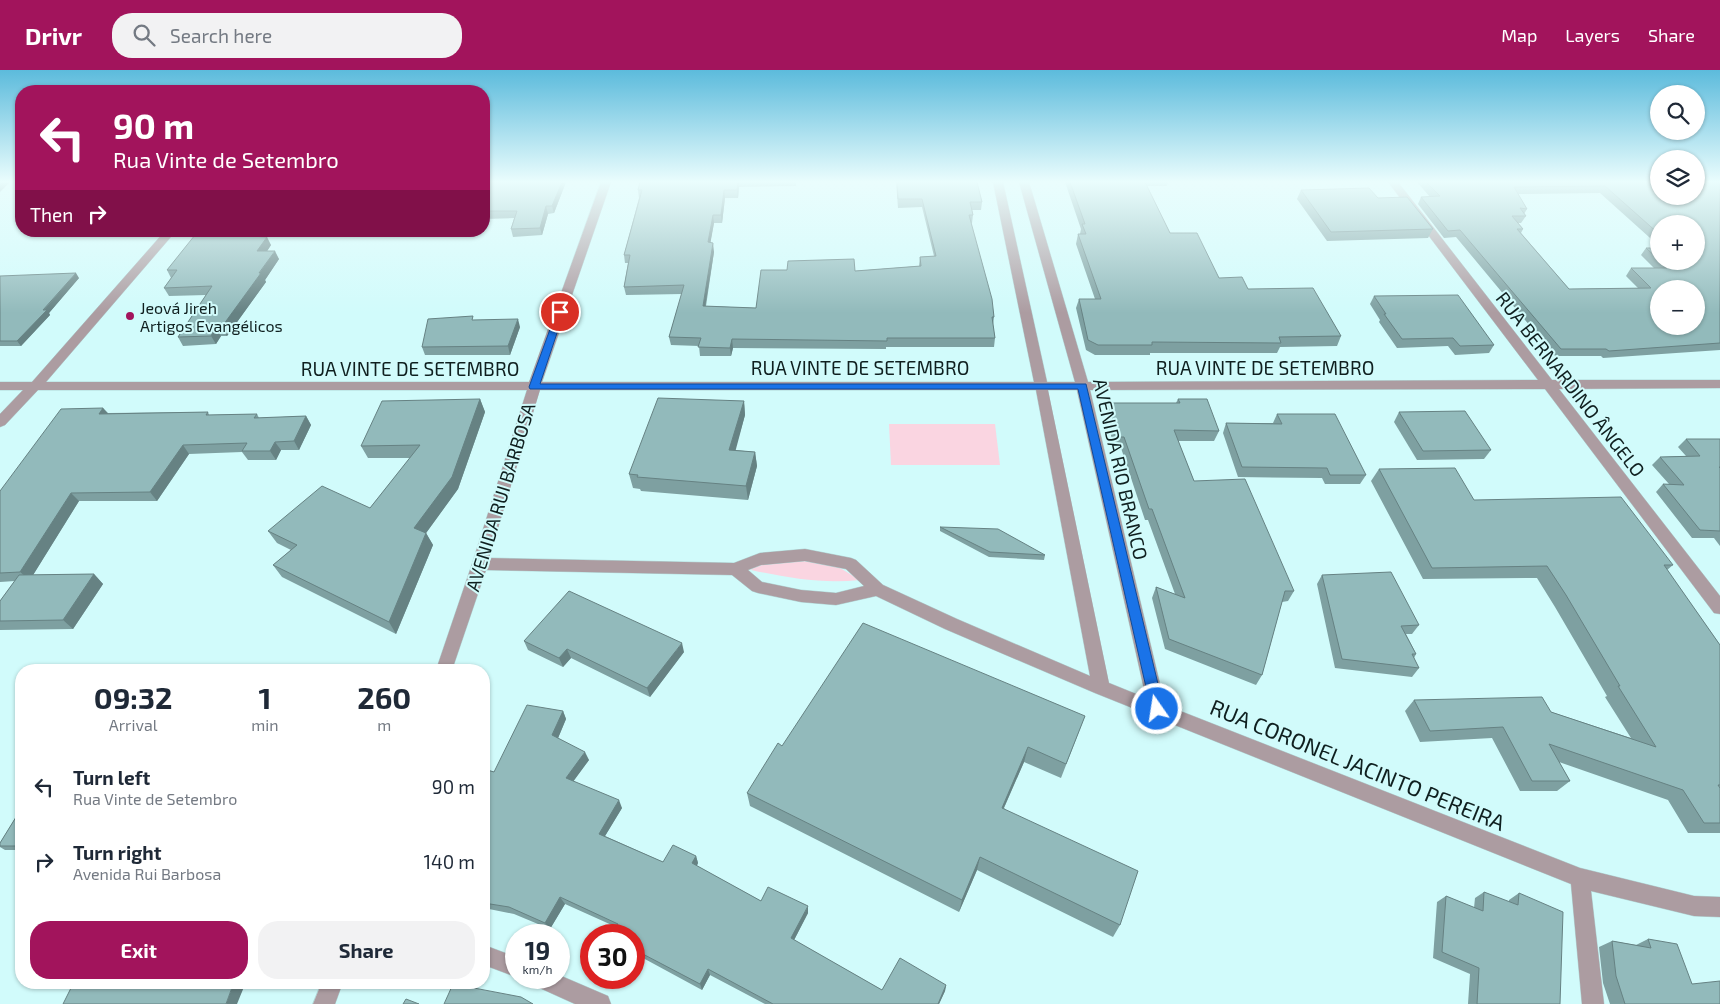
<!DOCTYPE html>
<html lang="en">
<head>
<meta charset="utf-8">
<style>
  :root { --surface:#fff; --page:#f2f2f3; --text:#1f2937; --muted:#747a83; --accent:#a2145c }
  body { margin:0; font-family:"Exo 2",sans-serif; background:var(--page); color:var(--text); height:100vh; display:flex; flex-direction:column; font-size:19px; white-space:nowrap }
  * { box-sizing:border-box; margin:0 }
  p { font-size:16px; color:var(--muted) }
  .icon { flex:none; width:28px; height:28px; fill:none; stroke:currentColor; stroke-width:2; stroke-linecap:round; stroke-linejoin:round }
  .map { position:relative; flex:1; overflow:hidden }
  .drawer { position:absolute; left:15px; top:594px; width:475px; height:325px; display:flex; flex-direction:column; background:var(--surface); border-radius:20px; box-shadow:0 1px 4px #0004 }
  .drawer>* { flex:none }
  .hud { position:absolute; left:15px; top:15px; width:475px; height:152px; border-radius:20px; box-shadow:0 1px 4px #0004; background:#a2145c; color:#fff; overflow:hidden }
  .tools { position:absolute; left:1650px; top:15px; display:grid; gap:10px }
  .tools a { display:grid; place-items:center; width:55px; height:55px; border-radius:50%; background:var(--surface); box-shadow:0 1px 4px #0004; font-size:25px }
  .speed { position:absolute; left:505px; top:854px; display:flex; gap:10px; font-size:25px; font-weight:700; text-align:center }
  .speed>* { display:grid; place-content:center; width:65px; height:65px; border-radius:50%; background:var(--surface); box-shadow:0 1px 4px #0004; line-height:1 }
  .speed small { font-size:12px; font-weight:400 }
  .speed .limit { border:8px solid #d22; background:#fff; color:#111 }
  .pin { position:absolute; display:grid; place-items:center; width:42px; height:42px; color:#fff; margin:-21px; border:2px solid #fff; border-radius:50%; box-shadow:0 1px 5px #0007 }
  .me { position:absolute; width:55px; margin:-28px; rotate:347deg; stroke-linejoin:round; filter:drop-shadow(0 0 4px #0008) }
  .turn { display:flex; align-items:center; gap:18px; height:105px; padding:0 15px; font-size:22px }
  .turn .icon { width:65px; height:65px; stroke-width:2.5 }
  .turn b { display:block; font-size:35px; line-height:42px }
  .then { display:flex; align-items:center; height:48px; padding:0 15px; background:#0003; gap:10px; font-size:19px }
  .eta { display:flex; justify-content:space-evenly; align-items:center; height:85px; text-align:center }
  .eta b { font-size:30px; font-weight:700; line-height:35px }
  .button { display:flex; gap:10px; margin-top:auto; padding:10px 15px }
  .button a { flex:1; height:58px; border-radius:20px; background:var(--accent); color:#fff; font-size:20px; font-weight:700; line-height:58px; text-align:center }
  .button a+a { background:var(--page); color:var(--text) }
  ul { padding:0; list-style:none }
  li { display:flex; align-items:center; gap:15px; height:75px; padding:0 15px }
  li div { flex:1 }
  li b { display:block; font-size:19px }
  li em { font-style:normal }
  header { display:flex; align-items:center; gap:30px; box-sizing:border-box; height:70px; padding:0 25px; background:var(--accent); color:#fff }
  header strong { font-size:24px }
  nav { display:flex; gap:28px; margin-inline-start:auto; font-size:18px }
  .search { width:350px; height:45px; background:var(--page); display:flex; align-items:center; gap:12px; box-sizing:border-box; padding:0 18px; border-radius:20px; color:var(--muted); font-size:19px }
  .map>svg:first-child { display:block }
  .green { fill:#fad5e1 }
  .lines { fill:none; stroke-linecap:round; stroke-linejoin:round }
  .street-casing { stroke:#b2d8d8; stroke-width:1 }
  .street { fill:#ac9ca1; fill-rule:evenodd }
  .wall { fill:#7ea0a1; fill-rule:evenodd }
  .shaded-wall { fill:#668283 }
  .building { fill:#92babb; stroke:#668283; fill-rule:evenodd }
  .route { fill:#1a73e8; stroke:#114b97 }
  .poi-dot { fill:#a2145c; stroke:#d1fbfb; stroke-width:2 }
  .labels { text-anchor:middle; dominant-baseline:central; stroke-width:4; stroke-linejoin:round; paint-order:stroke }
  .far-poi-label { font-size:16px; fill:#0f1f1f; stroke:#d1fbfb; text-anchor:start }
  .street-label { font-size:19px; fill:#0f1f1f; stroke:#d1fbfb }
  .near-street-label { font-size:22px; fill:#0f1f1f; stroke:#d1fbfb }
</style>
</head>
<body>
<header>
<strong>Drivr</strong>
<div class="search"><svg class="icon" aria-label="search" viewBox="0 0 24 24"><circle cx="10" cy="10" r="6"/><path d="M15 15l6 6"/></svg>Search here</div>
<nav><a>Map</a><a>Layers</a><a>Share</a></nav>
</header>
<div class="map">
<svg width="1720" height="934" viewBox="0 0 1720 934">
  <rect width="100%" height="100%" fill="#d1fbfb"/>
  <g class="green">
    <polygon points="889,354 995,354 1000,395 891,395"/>
    <path d="M770,491h38l27,4 25,15c-37,4 -72,-2 -109,-10l6,-6z"/>
  </g>
  <g class="lines">
    <g class="street-casing">
      <g id="street">
        <path d="M601,112h10l-69,200h492l-41,-200h10l44,200h28l-56,-200h10l59,200 450,-2 -150,-198h10l154,198h168v8l-161,1 161,207v18l-6,-1 -169,-224 -455,1 75,315 415,163 114,28 26,1v20l-26,-1 -103,-25 13,113h-22l-11,-120 -476,-191 -150,-64 -69,-33 -40,9 -35,-3 -43,-9 -6,-2 -20,-16 -246,-5 -34,100h-16l36,-106 55,-174h-489l-33,35 -5,2v-13l23,-24h-23v-8h32l133,-151h11l-130,151h483zM540,320h496l54,286 -133,-57 -74,-34 -27,-25 -5,-2 -46,-9 -45,4 -26,10 -245,-5zM1048,320h29l69,308 -37,-15zM805,491l41,8 18,17 -28,7 -35,-3 -39,-8 -14,-12 13,-5z"/>
        <polygon points="484,875 516,887 516,907 484,895"/>
        <polygon points="559,905 608,926 611,934 575,934 533,915 529,908 559,908"/>
        <polygon points="322,912 343,912 335,934 313,934"/>
      </g>
    </g>
    <use href="#street" class="street"/>
  </g>
  <g class="wall">
    <polygon points="484,112 566,112 554,143 548,144 542,165 513,167 511,159 514,148 484,149"/>
    <polygon points="640,112 796,112 796,116 739,117 738,128 725,128 722,153 714,153 710,173 714,182 706,236 756,238 855,201 919,196 920,187 934,186 922,137 898,138 896,112 977,112 982,132 981,140 972,140 973,145 972,153 971,153 994,247 993,255 995,268 994,277 886,277 886,279 733,278 731,286 700,286 699,276 671,275 669,267 682,224 626,225 624,217 628,193 625,193 624,185 639,128 638,120"/>
    <polygon points="1065,112 1168,112 1167,116 1147,116 1170,163 1219,208 1248,219 1341,266 1337,276 1280,277 1277,283 1150,283 1150,285 1095,285 1086,280 1076,238 1079,229 1095,229 1076,174 1078,164 1080,164 1081,159"/>
    <path d="M1417,112h303v168l-117,8 -2,-2h-46l-99,-119 -12,1 -26,-34 3,-7h9zM1600,123l59,53v-22l37,37h-37v-13h-13l-5,7 13,13h-23l-5,8 12,12 -69,1 -48,-56 2,-4 -5,-6h3l5,-7 -2,-2 3,-5 -9,-15z"/>
    <polygon points="1301,120 1378,128 1433,159 1428,168 1327,171 1297,129"/>
    <polygon points="210,161 264,161 259,167 271,175 267,181 279,189 265,210 266,212 227,266 221,266 216,274 183,276 178,267 206,225 169,226 164,218 171,208 167,200"/>
    <polygon points="0,206 79,208 49,243 50,245 21,276 0,276"/>
    <polygon points="1374,226 1494,275 1489,283 1455,285 1448,276 1397,278 1379,252 1380,250 1370,234"/>
    <polygon points="474,250 520,257 510,285 425,285 422,277"/>
    <polygon points="480,329 485,342 458,419 426,463 433,475 396,564 282,507 273,495 291,480 277,473 268,461 370,438 410,388 368,388 361,376"/>
    <polygon points="1178,329 1219,361 1214,371 1178,371 1194,411 1294,521 1288,531 1282,532 1262,605 1256,615 1165,579 1152,528 1156,517 1175,524 1148,450 1145,450 1121,378 1114,378 1106,344 1109,333 1176,333"/>
    <polygon points="744,331 745,345 735,380 755,382 757,396 748,430 641,421 640,419 633,418 629,404"/>
    <polygon points="103,338 108,343 208,342 209,345 257,344 259,348 306,346 311,355 299,380 281,380 276,390 248,390 242,382 189,384 157,431 79,431 33,505 94,504 103,514 73,559 0,560 0,531 15,511 0,512 0,421"/>
    <polygon points="1399,342 1491,380 1484,389 1417,390 1394,352"/>
    <polygon points="1277,344 1366,405 1360,414 1325,414 1322,408 1238,407 1223,363 1226,353 1273,353"/>
    <polygon points="1686,369 1720,369 1720,476 1714,468 1692,468 1656,422 1663,414 1669,414 1652,395 1660,387 1686,386 1678,377"/>
    <polygon points="1379,399 1474,430 1673,495 1667,500 1720,575 1720,763 1688,763 1668,730 1559,692 1570,711 1557,721 1520,721 1492,668 1420,672 1405,641 1414,630 1551,642 1631,668 1605,627 1607,626 1555,537 1537,508 1423,509 1371,411"/>
    <polygon points="940,457 1045,485 1044,490 989,487 940,461"/>
    <polygon points="1322,505 1419,555 1412,564 1406,564 1416,584 1414,588 1419,598 1412,607 1335,598 1317,514"/>
    <polygon points="524,571 684,582 650,627 571,588 563,597 528,580"/>
    <polygon points="563,641 566,649 558,668 589,690 573,711 622,738 605,766 663,792 696,786 698,793 697,796 761,831 808,843 794,870 882,920 946,915 945,921 939,934 765,934 710,905 702,920 643,888 641,891 634,888 634,865 565,834 550,859 514,844 484,838 484,699 494,702"/>
    <polygon points="1085,646 1061,708 1024,692 1004,738 1120,855 1113,867 977,800 959,842 750,736 747,723 782,676"/>
    <polygon points="21,739 21,780 5,780 0,777 0,773"/>
    <polygon points="1484,822 1509,832 1509,830 1519,823 1560,934 1468,934 1470,904 1433,888 1437,832 1446,826 1474,838 1475,828"/>
    <polygon points="1648,869 1692,914 1720,934 1610,934 1603,913 1599,877 1612,871 1636,875"/>
  </g>
  <g class="shaded-wall">
    <polygon points="0,112 10,112 0,122"/>
    <polygon points="562,112 566,112 554,143 552,136"/>
    <polygon points="738,112 739,112 739,117 738,128 737,120"/>
    <polygon points="724,120 725,128 722,153 721,145"/>
    <polygon points="546,136 548,144 542,165 540,158"/>
    <polygon points="713,145 714,153 709,181 708,172"/>
    <polygon points="253,161 264,161 253,174 249,166"/>
    <polygon points="267,167 271,175 262,189 257,181"/>
    <polygon points="713,173 714,182 704,244 703,236"/>
    <polygon points="275,181 279,189 265,210 266,212 227,266 221,258"/>
    <polygon points="76,203 79,208 49,243 50,245 21,276 17,271"/>
    <polygon points="518,249 520,257 510,285 508,276"/>
    <polygon points="215,258 221,266 216,274 211,266"/>
    <polygon points="732,269 733,278 731,286 730,278"/>
    <polygon points="480,329 485,342 458,419 421,470 414,458"/>
    <polygon points="744,331 745,345 732,394 729,380"/>
    <polygon points="103,338 110,346 99,344"/>
    <polygon points="306,346 311,355 299,380 294,371"/>
    <polygon points="275,372 281,380 276,390 270,381"/>
    <polygon points="183,375 189,384 157,431 150,422"/>
    <polygon points="755,382 757,396 748,430 746,416"/>
    <polygon points="71,423 79,431 30,510 20,502"/>
    <polygon points="426,463 433,475 396,564 389,552"/>
    <polygon points="94,504 103,514 73,559 63,550"/>
    <polygon points="682,573 684,582 650,627 647,618"/>
    <polygon points="567,579 571,588 563,597 559,588"/>
    <polygon points="563,641 566,649 556,673 552,665"/>
    <polygon points="1028,677 1024,692 998,751 1002,738"/>
    <polygon points="585,682 589,690 570,716 566,708"/>
    <polygon points="619,730 622,738 602,771 599,764"/>
    <polygon points="696,786 698,793 694,800 692,793"/>
    <polygon points="980,787 977,800 959,842 962,830"/>
    <polygon points="560,827 565,834 550,859 545,853"/>
    <polygon points="808,836 808,843 792,874 791,868"/>
    <polygon points="639,882 643,888 641,891 637,885"/>
    <polygon points="708,899 710,905 702,920 700,914"/>
    <polygon points="234,912 246,912 237,934 226,934"/>
    <polygon points="946,915 945,921 939,934 938,934"/>
  </g>
  <g class="building">
    <polygon points="484,112 562,112 552,136 546,136 540,158 511,159 517,141 484,141"/>
    <polygon points="640,112 738,112 737,120 724,120 721,145 713,145 708,172 713,173 703,236 756,238 761,200 787,200 788,191 854,189 855,201 921,196 920,187 936,186 922,129 898,129 897,112 977,112 982,132 970,132 973,145 969,145 992,229 994,247 992,247 995,268 887,268 887,271 732,269 730,278 698,277 701,268 669,267 684,215 624,217 630,185 624,185 642,120 638,120"/>
    <polygon points="1070,112 1145,112 1170,163 1197,163 1219,208 1242,207 1248,219 1313,218 1341,266 1279,267 1281,273 1152,272 1152,275 1098,275 1088,270 1079,229 1101,229 1078,164 1086,164 1082,154 1085,154"/>
    <path d="M1426,112h233v14h37v-14h24v161l-111,8 -3,-2h-45l-101,-119 -12,1 -27,-34 19,-1zM1605,116l54,48v-10h37v37h-36l7,7h-36l20,20 -82,1 -52,-60h6l-11,-13h14l-6,-8 7,1 -13,-22zM1659,219h37v37h-37z"/>
    <polygon points="1369,118 1378,128 1407,127 1433,159 1331,162 1301,120"/>
    <polygon points="210,161 253,161 249,166 267,167 257,181 275,181 259,203 261,203 221,258 215,258 211,266 178,267 212,216 164,218 177,200 167,200 195,165 207,165"/>
    <polygon points="1646,178 1659,178 1659,190"/>
    <polygon points="76,203 43,240 47,240 17,271 0,271 0,206"/>
    <polygon points="1458,225 1494,275 1460,276 1453,268 1402,269 1384,244 1386,244 1374,226"/>
    <polygon points="473,246 472,250 518,249 508,276 422,277 428,249"/>
    <polygon points="658,328 744,331 729,380 755,382 746,416 637,407 638,405 629,404"/>
    <polygon points="480,329 452,407 414,458 426,463 389,552 273,495 297,475 268,461 322,416 370,438 420,375 361,376 382,331"/>
    <polygon points="1178,329 1207,329 1219,361 1174,360 1194,411 1245,409 1294,521 1285,521 1262,605 1169,569 1156,517 1185,528 1152,439 1149,439 1124,367 1117,367 1109,333 1180,333"/>
    <polygon points="103,338 99,344 208,342 206,345 257,344 254,348 306,346 294,371 275,372 270,381 242,381 247,373 183,375 150,422 71,423 20,502 0,503 0,421 61,339"/>
    <polygon points="1465,341 1491,380 1423,381 1399,342"/>
    <polygon points="1277,344 1335,344 1366,405 1330,405 1327,398 1242,397 1226,353 1282,354"/>
    <polygon points="1686,369 1720,369 1720,397 1719,397 1720,398 1720,461 1700,460 1663,414 1684,415 1660,387 1700,386"/>
    <polygon points="1455,398 1474,430 1621,427 1673,495 1664,495 1720,575 1720,715 1718,715 1720,718 1720,753 1704,753 1683,720 1549,674 1570,711 1532,711 1503,657 1430,661 1414,630 1542,627 1551,642 1656,677 1618,616 1620,616 1566,525 1547,496 1432,498 1379,399"/>
    <polygon points="940,457 998,459 1045,485 990,482"/>
    <polygon points="1391,502 1419,555 1401,556 1416,584 1412,584 1419,598 1342,589 1322,505"/>
    <polygon points="94,504 63,550 0,551 0,531 19,505"/>
    <polygon points="569,521 682,573 647,618 567,579 559,588 524,571"/>
    <polygon points="863,553 1085,646 1066,694 1028,677 1002,738 1138,801 1120,855 980,787 962,830 747,723 778,673 782,676"/>
    <polygon points="527,635 563,641 552,665 585,682 566,708 619,730 599,764 663,792 673,775 696,786 692,793 761,831 768,817 808,836 791,868 882,920 900,888 946,915 938,934 773,934 708,899 700,914 639,882 637,885 634,883 634,865 611,865 618,854 560,827 545,853 509,837 484,833 484,699 494,702"/>
    <polygon points="21,739 21,776 0,776 0,773"/>
    <polygon points="1484,822 1518,835 1519,823 1563,842 1560,934 1477,934 1479,898 1442,882 1446,826 1483,841"/>
    <polygon points="1648,869 1677,874 1692,914 1720,911 1720,934 1625,934 1616,906 1612,871 1651,878"/>
    <polygon points="74,912 234,912 226,934 63,934"/>
    <polygon points="453,914 521,927 533,934 444,934"/>
    <polygon points="406,929 419,934 403,934"/>
  </g>
  <linearGradient id="sky" x2="0" y2="1"><stop stop-color="#5cbbdc"/><stop offset="0.46" stop-color="#eafdfd"/><stop offset="1" stop-color="#eafdfd" stop-opacity="0"/></linearGradient>
  <rect width="1720" height="243" fill="url(#sky)"/>
  <polygon class="route" points="557,240 560,240 564,242 540,314 1086,314 1164,639 1162,643 1157,645 1153,643 1151,639 1078,319 530,319 529,317"/>
  <circle class="poi-dot" cx="130" cy="246" r="5"/>
  <g class="labels">
    <g class="far-poi-label">
      <text x="140" y="237">Jeová Jireh<tspan x="140" dy="18">Artigos Evangélicos</tspan></text>
    </g>
    <g class="street-label">
      <text x="860" y="297">RUA VINTE DE SETEMBRO</text>
      <text x="1265" y="297">RUA VINTE DE SETEMBRO</text>
      <text x="410" y="298">RUA VINTE DE SETEMBRO</text>
      <text transform="translate(1571 314) rotate(52)">RUA BERNARDINO ÂNGELO</text>
      <text transform="translate(1121 399) rotate(77)">AVENIDA RIO BRANCO</text>
      <text transform="translate(500 427) rotate(-73)">AVENIDA RUI BARBOSA</text>
    </g>
    <g class="near-street-label">
      <text transform="translate(1358 694) rotate(22)">RUA CORONEL JACINTO PEREIRA</text>
    </g>
  </g>
</svg>
<div class="tools">
<a><svg class="icon" aria-label="search" viewBox="0 0 24 24"><circle cx="10" cy="10" r="6"/><path d="M15 15l6 6"/></svg></a>
<a><svg class="icon" aria-label="layers" viewBox="0 0 24 24"><path d="M12 4l9 5-9 5-9-5zM3 14l9 5 9-5"/></svg></a>
<a>+</a>
<a>−</a>
</div>
<div class="speed"><div>19<small>km/h</small></div><div class="limit">30</div></div>
<div class="pin" style="left:560px;top:242px;background:#d93025"><svg class="icon" aria-label="arrive" viewBox="0 0 24 24"><path d="M6 21V4h12l-3 4 3 4H6"/></svg></div>
<svg class="me" style="left:1157px;top:639px" viewBox="-20 -20 40 40"><circle r="17" fill="#1a73e8" stroke="#fff" stroke-width="3"/><path d="M0-11L8 9 0 5-8 9z" fill="#fff"/></svg>
<div class="hud">
<div class="turn"><svg class="icon" aria-label="left" viewBox="0 0 24 24"><path d="M17 20v-9H6M10 6l-5 5 5 5"/></svg><div><b>90 m</b>Rua Vinte de Setembro</div></div>
<div class="then">Then<svg class="icon" aria-label="right" viewBox="0 0 24 24"><path d="M7 20v-9h11M14 6l5 5-5 5"/></svg></div>
</div>
<section class="drawer">
<div class="eta">
<div><b>09:32</b><p>Arrival</p></div>
<div><b>1</b><p>min</p></div>
<div><b>260</b><p>m</p></div>
</div>
<ul>
<li><svg class="icon" aria-label="left" viewBox="0 0 24 24"><path d="M17 20v-9H6M10 6l-5 5 5 5"/></svg><div><b>Turn left</b><p>Rua Vinte de Setembro</p></div><em>90 m</em></li>
<li><svg class="icon" aria-label="right" viewBox="0 0 24 24"><path d="M7 20v-9h11M14 6l5 5-5 5"/></svg><div><b>Turn right</b><p>Avenida Rui Barbosa</p></div><em>140 m</em></li>
</ul>
<div class="button"><a>Exit</a><a>Share</a></div>
</section>
</div>
</body>
</html>
